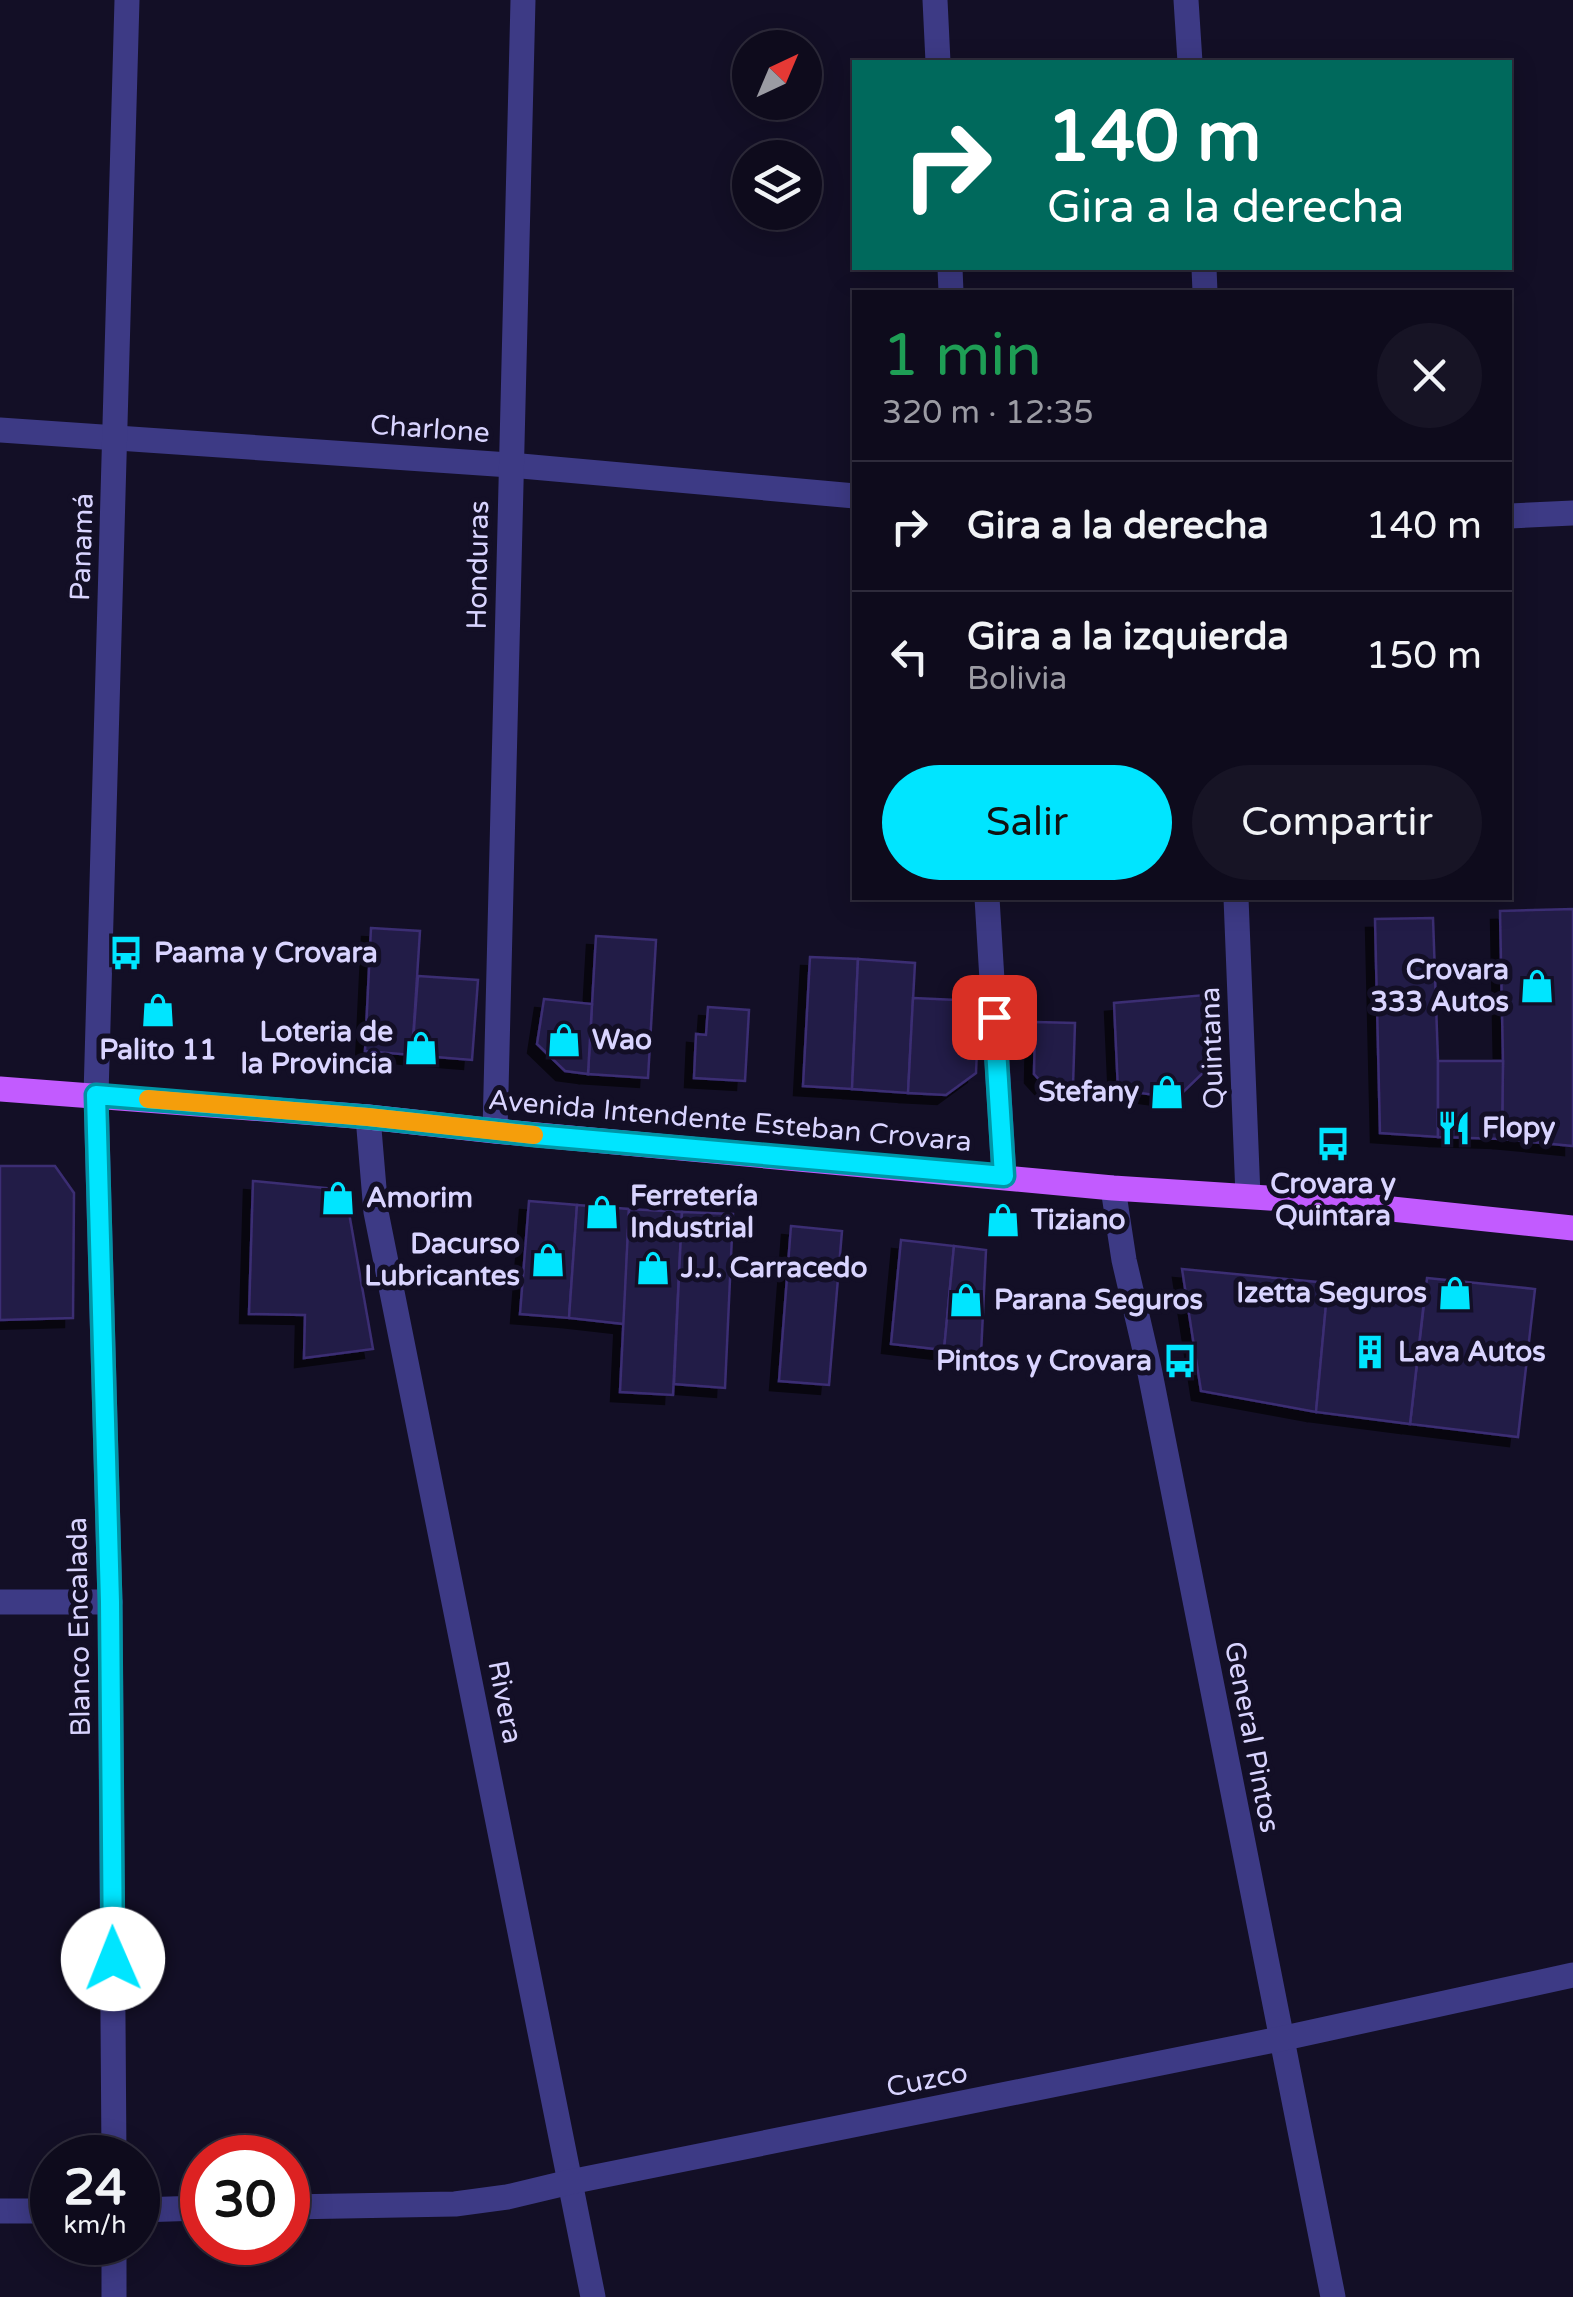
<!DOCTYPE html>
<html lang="es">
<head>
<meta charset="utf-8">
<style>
  :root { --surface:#0e0b1c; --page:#171425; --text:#f1f3f6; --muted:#9b9ba3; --line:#2e2b3b; --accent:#00e5ff }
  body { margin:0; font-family:"Varela Round",sans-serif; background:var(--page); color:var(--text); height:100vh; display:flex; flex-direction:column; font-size:38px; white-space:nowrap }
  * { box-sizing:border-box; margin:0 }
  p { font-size:32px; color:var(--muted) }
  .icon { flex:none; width:55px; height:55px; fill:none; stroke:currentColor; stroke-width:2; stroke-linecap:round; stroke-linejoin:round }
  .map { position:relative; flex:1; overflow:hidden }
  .sheet { position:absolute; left:852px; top:290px; width:660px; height:610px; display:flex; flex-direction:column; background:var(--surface); border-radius:0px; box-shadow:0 5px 25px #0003,0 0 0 2px var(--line) }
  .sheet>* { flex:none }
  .guide { position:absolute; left:852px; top:60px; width:660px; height:210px; border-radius:0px; box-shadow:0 5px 25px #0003,0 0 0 2px var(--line); background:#00695c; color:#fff; overflow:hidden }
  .needle { width:65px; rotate:44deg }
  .tools { position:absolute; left:732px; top:30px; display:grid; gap:20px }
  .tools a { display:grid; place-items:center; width:90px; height:90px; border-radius:50%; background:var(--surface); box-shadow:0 5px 25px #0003,0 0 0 2px var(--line); font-size:50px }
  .speed { position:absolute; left:30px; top:2135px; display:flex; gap:20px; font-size:50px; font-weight:700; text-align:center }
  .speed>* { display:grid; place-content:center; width:130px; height:130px; border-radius:50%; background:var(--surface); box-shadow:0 5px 25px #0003,0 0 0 2px var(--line); line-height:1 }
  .speed small { font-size:25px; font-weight:400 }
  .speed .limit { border:15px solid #d22; background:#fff; color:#111 }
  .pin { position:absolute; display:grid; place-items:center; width:85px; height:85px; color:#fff; margin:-42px; border-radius:20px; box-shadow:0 5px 15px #0006 }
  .me { position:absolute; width:110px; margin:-55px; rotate:359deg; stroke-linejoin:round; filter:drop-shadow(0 0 8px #0008) }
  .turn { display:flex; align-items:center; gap:35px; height:210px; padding:0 30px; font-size:45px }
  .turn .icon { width:130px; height:130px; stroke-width:2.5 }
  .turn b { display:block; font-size:70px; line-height:85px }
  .round { display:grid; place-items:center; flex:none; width:105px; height:105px; border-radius:52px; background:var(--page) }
  .head { display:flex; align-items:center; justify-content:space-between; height:170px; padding:0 30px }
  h1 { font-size:60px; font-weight:600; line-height:75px; color:#1e9e55 }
  .primary-button { display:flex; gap:20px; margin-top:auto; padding:20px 30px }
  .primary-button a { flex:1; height:115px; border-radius:60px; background:var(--accent); color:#111; font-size:40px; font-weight:600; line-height:115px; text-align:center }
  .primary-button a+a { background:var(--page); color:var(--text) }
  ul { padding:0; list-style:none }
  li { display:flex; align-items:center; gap:30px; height:130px; padding:0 30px; border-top:2px solid var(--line) }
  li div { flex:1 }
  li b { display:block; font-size:38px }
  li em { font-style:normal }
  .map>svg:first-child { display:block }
  .building { fill:#241b47; stroke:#3b2d73; stroke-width:2.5; filter:url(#shadow) }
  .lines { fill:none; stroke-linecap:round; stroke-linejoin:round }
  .minor { stroke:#3d3a85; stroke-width:25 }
  .major { stroke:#c25bff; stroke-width:25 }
  .route-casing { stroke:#0095a6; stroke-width:25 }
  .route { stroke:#00e5ff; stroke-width:18 }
  .slow { stroke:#f59e0b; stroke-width:18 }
  .labels { text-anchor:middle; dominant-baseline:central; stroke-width:10; stroke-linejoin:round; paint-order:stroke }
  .street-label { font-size:28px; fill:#d9d4ff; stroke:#130f26 }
  .poi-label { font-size:28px; font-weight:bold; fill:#d9d4ff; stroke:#130f26; text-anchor:start }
</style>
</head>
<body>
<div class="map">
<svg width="1573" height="2297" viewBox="0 0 1573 2297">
  <defs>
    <filter id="shadow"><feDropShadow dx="-9" dy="9" stdDeviation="0" flood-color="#0009"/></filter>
  </defs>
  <rect width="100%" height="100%" fill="#130f26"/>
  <g class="building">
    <polygon points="1573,909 1573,1146 1502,1139 1503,1061 1500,911"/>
    <polygon points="1433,918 1438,1061 1438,1137 1380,1133 1375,919"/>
    <polygon points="371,928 420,931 412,1055 365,1051"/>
    <polygon points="596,936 656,940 648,1078 588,1074"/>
    <polygon points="810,957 858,959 852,1089 803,1086"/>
    <polygon points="858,959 915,963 908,1093 852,1089"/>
    <polygon points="418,976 478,980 472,1060 412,1055"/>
    <polygon points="1205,995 1205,1071 1177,1098 1118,1090 1114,1003"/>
    <polygon points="913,998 979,1001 976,1073 946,1095 908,1093"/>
    <polygon points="544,999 592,1004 588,1074 565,1071 537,1044"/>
    <polygon points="708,1007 749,1010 745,1081 694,1078 696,1034 706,1035"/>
    <polygon points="1035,1022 1075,1023 1073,1086 1044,1085 1034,1074"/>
    <polygon points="1438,1061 1503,1061 1502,1139 1438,1137"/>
    <polygon points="0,1166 55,1166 74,1193 73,1318 0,1320"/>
    <polygon points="253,1181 345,1190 373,1349 304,1358 305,1315 249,1314"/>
    <polygon points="529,1201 577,1205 569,1318 520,1314"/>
    <polygon points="577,1205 629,1209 624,1324 569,1318"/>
    <polygon points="629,1209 682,1212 673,1395 620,1392"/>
    <polygon points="682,1212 733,1214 725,1388 674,1384"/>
    <polygon points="791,1226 842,1231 829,1385 779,1381"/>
    <polygon points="901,1240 954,1246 944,1350 891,1344"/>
    <polygon points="954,1246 986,1250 981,1354 944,1350"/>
    <polygon points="1182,1269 1328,1283 1316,1412 1201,1391"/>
    <polygon points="1427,1278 1535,1289 1518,1437 1410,1424"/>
    <polygon points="1328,1283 1425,1292 1410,1424 1316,1412"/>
  </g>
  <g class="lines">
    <g class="minor">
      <polyline points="935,0 938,62"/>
      <polyline points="1186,0 1190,62"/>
      <polyline points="950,268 951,292"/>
      <polyline points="1204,268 1205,292"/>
      <polyline points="0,430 510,465 855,496"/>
      <polyline points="1510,516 1573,513"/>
      <polyline points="987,898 1004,1176"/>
      <polyline points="1236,898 1248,1196"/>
      <polyline points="368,1117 376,1212 593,2297"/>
      <polyline points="495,1131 523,0"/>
      <polyline points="1113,1188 1124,1260 1148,1363 1333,2297"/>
      <polyline points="0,1602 110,1602"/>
      <polyline points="114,2158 110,1602 96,1095 127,0"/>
      <polyline points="288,2207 455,2204 507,2197 570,2182 1280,2039 1573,1975"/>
      <polyline points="138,2210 202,2208"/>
      <polyline points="0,2211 52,2211"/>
      <polyline points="114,2297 114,2242"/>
    </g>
    <polyline class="major" points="0,1089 368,1117 495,1131 1113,1188 1316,1201 1573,1228"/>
  </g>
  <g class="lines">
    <g class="route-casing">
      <polyline id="route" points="113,1959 110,1602 96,1095 368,1117 535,1135 1004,1176 994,1017"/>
    </g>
    <use href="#route" class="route"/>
    <polyline class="slow" points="148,1099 368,1117 534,1135"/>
  </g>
  <defs>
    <g id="bus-bare" transform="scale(2.7)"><path d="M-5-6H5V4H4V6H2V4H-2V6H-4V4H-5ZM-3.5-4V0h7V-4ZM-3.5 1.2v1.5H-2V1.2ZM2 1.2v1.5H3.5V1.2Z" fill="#00e5ff" stroke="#130f26" stroke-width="2.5" paint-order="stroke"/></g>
    <g id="shop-bare" transform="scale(2.7)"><path d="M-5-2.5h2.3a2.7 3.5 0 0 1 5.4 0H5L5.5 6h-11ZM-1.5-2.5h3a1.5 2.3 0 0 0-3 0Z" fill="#00e5ff" stroke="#130f26" stroke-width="2.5" paint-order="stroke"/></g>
    <g id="restaurant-bare" transform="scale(2.7)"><path d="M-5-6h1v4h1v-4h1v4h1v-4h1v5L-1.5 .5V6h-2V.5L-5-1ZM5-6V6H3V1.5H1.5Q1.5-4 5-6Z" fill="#00e5ff" stroke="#130f26" stroke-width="2.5" paint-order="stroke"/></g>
    <g id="building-bare" transform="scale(2.7)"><path d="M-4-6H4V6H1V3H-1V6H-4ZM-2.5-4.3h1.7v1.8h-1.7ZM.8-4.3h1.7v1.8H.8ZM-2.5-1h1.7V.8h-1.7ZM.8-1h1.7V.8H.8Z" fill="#00e5ff" stroke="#130f26" stroke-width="2.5" paint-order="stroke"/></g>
  </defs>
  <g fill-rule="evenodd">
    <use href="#bus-bare" x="126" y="953"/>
    <use href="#shop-bare" x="1537" y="986"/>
    <use href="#shop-bare" x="158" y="1010"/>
    <use href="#shop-bare" x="564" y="1040"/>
    <use href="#shop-bare" x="421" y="1048"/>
    <use href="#shop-bare" x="1167" y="1092"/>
    <use href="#restaurant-bare" x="1454" y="1128"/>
    <use href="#bus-bare" x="1333" y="1144"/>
    <use href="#shop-bare" x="338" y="1198"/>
    <use href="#shop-bare" x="602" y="1212"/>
    <use href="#shop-bare" x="1003" y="1220"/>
    <use href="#shop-bare" x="548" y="1260"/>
    <use href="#shop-bare" x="653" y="1268"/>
    <use href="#shop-bare" x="1455" y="1293"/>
    <use href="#shop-bare" x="966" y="1300"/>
    <use href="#building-bare" x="1370" y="1352"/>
    <use href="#bus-bare" x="1180" y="1361"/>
  </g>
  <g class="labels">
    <g class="street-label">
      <text transform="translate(430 429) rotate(4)">Charlone</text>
      <text transform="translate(82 547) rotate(-88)">Panamá</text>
      <text transform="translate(478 565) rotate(-89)">Honduras</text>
      <text transform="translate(1212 1048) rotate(-92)">Quintana</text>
      <text transform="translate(730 1121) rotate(5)">Avenida Intendente Esteban Crovara</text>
      <text transform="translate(79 1627) rotate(-91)">Blanco Encalada</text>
      <text transform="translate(505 1702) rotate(79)">Rivera</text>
      <text transform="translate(1252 1737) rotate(79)">General Pintos</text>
      <text transform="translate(927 2080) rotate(-11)">Cuzco</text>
    </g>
    <g class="poi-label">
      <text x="154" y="953">Paama y Crovara</text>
      <text x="1509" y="970" text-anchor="end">Crovara<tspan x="1509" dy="32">333 Autos</tspan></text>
      <text x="393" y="1032" text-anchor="end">Loteria de<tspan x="393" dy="32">la Provincia</tspan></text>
      <text x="592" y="1040">Wao</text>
      <text x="158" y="1050" text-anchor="middle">Palito 11</text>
      <text x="1139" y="1092" text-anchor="end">Stefany</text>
      <text x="1482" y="1128">Flopy</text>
      <text x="1333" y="1184" text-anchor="middle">Crovara y<tspan x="1333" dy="32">Quintara</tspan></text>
      <text x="630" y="1196">Ferretería<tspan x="630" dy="32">Industrial</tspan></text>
      <text x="366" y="1198">Amorim</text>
      <text x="1031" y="1220">Tiziano</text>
      <text x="520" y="1244" text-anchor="end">Dacurso<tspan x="520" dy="32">Lubricantes</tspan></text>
      <text x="681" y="1268">J.J. Carracedo</text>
      <text x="1427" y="1293" text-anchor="end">Izetta Seguros</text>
      <text x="994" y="1300">Parana Seguros</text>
      <text x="1398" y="1352">Lava Autos</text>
      <text x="1152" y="1361" text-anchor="end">Pintos y Crovara</text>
    </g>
  </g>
</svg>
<div class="tools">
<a><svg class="needle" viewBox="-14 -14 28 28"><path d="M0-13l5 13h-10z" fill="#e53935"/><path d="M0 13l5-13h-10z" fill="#9b9ba3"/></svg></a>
<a><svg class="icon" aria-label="layers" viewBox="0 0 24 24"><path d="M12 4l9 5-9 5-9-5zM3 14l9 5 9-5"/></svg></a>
</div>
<div class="speed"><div>24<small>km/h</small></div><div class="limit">30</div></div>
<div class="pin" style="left:994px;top:1017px;background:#d93025"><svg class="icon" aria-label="arrive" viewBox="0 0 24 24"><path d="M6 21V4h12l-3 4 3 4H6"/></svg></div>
<svg class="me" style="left:113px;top:1959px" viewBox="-20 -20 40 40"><circle r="19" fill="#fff"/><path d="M0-13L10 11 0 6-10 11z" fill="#00e5ff"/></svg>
<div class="guide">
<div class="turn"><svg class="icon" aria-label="right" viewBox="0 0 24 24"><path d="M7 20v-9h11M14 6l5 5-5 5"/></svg><div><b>140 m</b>Gira a la derecha</div></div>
</div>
<section class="sheet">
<div class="head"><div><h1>1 min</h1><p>320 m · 12:35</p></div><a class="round"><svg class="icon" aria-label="close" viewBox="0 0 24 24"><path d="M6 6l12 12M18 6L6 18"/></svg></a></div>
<ul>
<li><svg class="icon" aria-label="right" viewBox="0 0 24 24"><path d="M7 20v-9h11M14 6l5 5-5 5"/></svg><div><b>Gira a la derecha</b></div><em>140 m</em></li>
<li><svg class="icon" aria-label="left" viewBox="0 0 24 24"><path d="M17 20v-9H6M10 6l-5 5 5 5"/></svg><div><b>Gira a la izquierda</b><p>Bolivia</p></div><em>150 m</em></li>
</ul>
<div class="primary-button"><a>Salir</a><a>Compartir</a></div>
</section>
</div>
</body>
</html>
